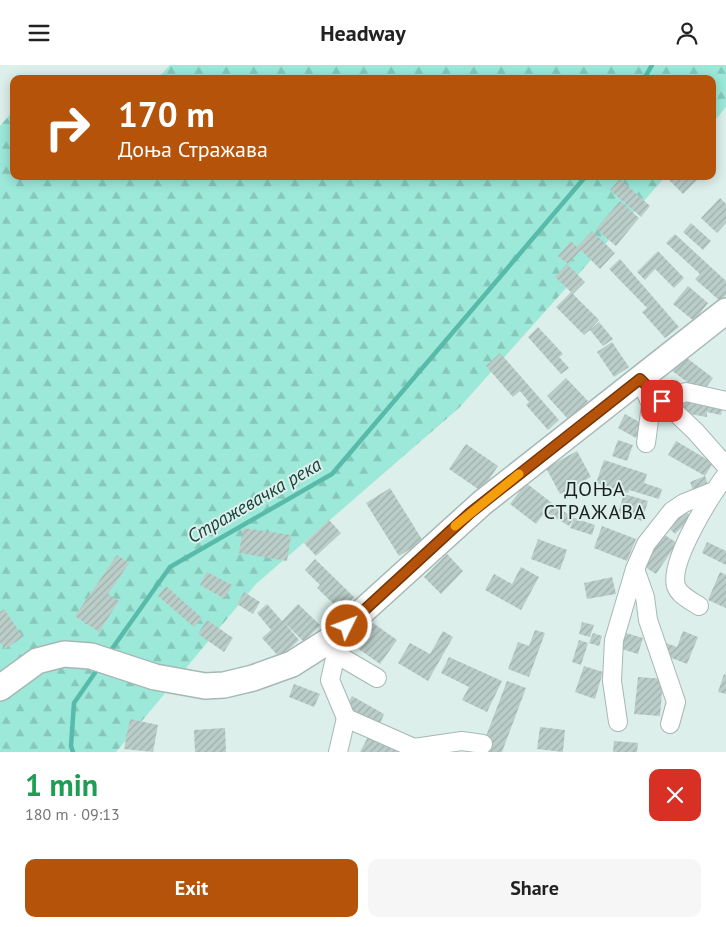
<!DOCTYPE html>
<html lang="en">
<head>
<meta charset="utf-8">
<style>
  :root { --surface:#fff; --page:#f6f6f6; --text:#222; --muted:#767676; --accent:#b45309 }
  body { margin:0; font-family:"PT Sans",sans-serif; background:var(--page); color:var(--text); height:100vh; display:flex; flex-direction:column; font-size:19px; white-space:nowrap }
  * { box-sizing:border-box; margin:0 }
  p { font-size:16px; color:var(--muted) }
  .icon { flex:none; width:28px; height:28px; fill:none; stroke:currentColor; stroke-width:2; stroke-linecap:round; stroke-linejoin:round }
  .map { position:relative; height:687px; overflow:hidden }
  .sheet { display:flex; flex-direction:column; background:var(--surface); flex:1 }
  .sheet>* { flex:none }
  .top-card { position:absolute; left:10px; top:10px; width:706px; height:105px; border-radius:10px; box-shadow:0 2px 12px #0003; background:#b45309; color:#fff; overflow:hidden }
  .pin { position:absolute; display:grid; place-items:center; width:42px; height:42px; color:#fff; margin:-21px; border-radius:10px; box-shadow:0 2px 8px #0006 }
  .me { position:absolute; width:55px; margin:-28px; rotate:48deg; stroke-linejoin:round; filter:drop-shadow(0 0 4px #0008) }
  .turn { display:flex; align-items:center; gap:18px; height:105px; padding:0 25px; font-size:22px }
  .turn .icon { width:65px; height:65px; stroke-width:2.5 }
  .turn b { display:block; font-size:35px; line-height:42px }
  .round { display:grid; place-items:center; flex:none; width:52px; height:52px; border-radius:10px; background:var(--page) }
  .headline { display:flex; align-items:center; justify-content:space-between; height:85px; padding:0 25px }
  h1 { font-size:30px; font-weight:800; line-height:38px; color:#1e9e55 }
  .primary-button { display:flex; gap:10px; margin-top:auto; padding:10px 25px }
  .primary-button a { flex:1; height:58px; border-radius:10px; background:var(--accent); color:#fff; font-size:20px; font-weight:800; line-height:58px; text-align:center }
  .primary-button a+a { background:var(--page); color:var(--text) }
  header { display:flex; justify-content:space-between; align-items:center; height:65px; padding:0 25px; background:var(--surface); font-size:22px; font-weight:800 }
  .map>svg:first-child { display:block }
  .forest { fill:url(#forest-firs) }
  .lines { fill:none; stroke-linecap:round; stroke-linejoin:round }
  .stream { stroke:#58bbaa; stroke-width:4.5 }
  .building { fill:url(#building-hatch) }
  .street-casing { stroke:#a6b8b4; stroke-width:20 }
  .secondary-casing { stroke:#a6b8b4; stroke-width:28 }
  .street { stroke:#fff; stroke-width:18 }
  .secondary { stroke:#fff; stroke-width:25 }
  .route-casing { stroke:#753606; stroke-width:12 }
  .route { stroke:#b45309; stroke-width:9 }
  .slow { stroke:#f59e0b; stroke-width:9 }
  .labels { text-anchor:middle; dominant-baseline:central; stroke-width:4; stroke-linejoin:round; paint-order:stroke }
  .water-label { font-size:19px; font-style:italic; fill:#17443d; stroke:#dcefeb }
  .quarter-label { font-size:20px; letter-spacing:1px; fill:#1a201f; stroke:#dcefeb }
</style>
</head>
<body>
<header><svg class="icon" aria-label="menu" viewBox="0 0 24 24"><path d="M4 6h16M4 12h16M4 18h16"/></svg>Headway<svg class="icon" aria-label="person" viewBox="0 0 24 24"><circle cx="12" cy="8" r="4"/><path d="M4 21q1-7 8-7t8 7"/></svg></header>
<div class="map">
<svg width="726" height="687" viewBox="0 0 726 687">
  <defs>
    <pattern id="forest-firs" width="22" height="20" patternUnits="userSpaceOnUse" patternTransform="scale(1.25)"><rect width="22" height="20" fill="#9ce8d9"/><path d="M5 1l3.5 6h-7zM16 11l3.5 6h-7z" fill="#86c7ba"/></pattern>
    <pattern id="building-hatch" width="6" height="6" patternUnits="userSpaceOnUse" patternTransform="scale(1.25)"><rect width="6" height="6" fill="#bbcdc9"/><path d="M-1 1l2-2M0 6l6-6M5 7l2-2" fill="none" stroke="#a0b0ac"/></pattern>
  </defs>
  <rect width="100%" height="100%" fill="#dcefeb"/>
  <g class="forest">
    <polygon points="170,0 726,0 726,42 713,58 712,14 157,14"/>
    <polygon points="14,45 14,111 666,111 459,343 256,519 116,687 0,687 0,61"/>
  </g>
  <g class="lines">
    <g class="stream">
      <polyline points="644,14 652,0"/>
      <polyline points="109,588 170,502 332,409 586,111"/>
      <polyline points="73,687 71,681 74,638 99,602"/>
    </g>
  </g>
  <g class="building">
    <polygon points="665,111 701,111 683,129"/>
    <polygon points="620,114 650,141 641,152 610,125"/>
    <polygon points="720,133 726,139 726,158 717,168 701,153"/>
    <polygon points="620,136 639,153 616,181 596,164"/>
    <polygon points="691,158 711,176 703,185 683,167"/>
    <polygon points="592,166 615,188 600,204 581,185 568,199 558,191 571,176 577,182"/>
    <polygon points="675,169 726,216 726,230 720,236 695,214 700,209 666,178"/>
    <polygon points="658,186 684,213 674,223 655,204 645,215 637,207"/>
    <polygon points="620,194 679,262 665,273 642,247 647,243 609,204"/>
    <polygon points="567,199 585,217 573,229 599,255 590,265 599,257 613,274 603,281 590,265 584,270 556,242 571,227 555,212"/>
    <polygon points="688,221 708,238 694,256 673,239"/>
    <polygon points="538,262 563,289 559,292 569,303 561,309 528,272"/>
    <polygon points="612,277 629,302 614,312 597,287"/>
    <polygon points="500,288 559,355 548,365 526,340 529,337 520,326 513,332 486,301"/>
    <polygon points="683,290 713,313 702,328 671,305"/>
    <polygon points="566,313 588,336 568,354 547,331"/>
    <polygon points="681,331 723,339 721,350 707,347 707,352 678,347"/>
    <polygon points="625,349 643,359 636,373 618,363"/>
    <polygon points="618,375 633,380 627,396 612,391"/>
    <polygon points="676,376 713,398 705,411 668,390"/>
    <polygon points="466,379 498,401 481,426 449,404"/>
    <polygon points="577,386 591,412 560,429 546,403"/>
    <polygon points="604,395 647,409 644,418 662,424 659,434 629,425 628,428 596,418"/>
    <polygon points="705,411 709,423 694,428 690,417"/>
    <polygon points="526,418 552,438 536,459 510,439"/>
    <polygon points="390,423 423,476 399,491 366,438"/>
    <polygon points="624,429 648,436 642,456 618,448"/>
    <polygon points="554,440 574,453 569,461 548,448"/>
    <polygon points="682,443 692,452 675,469 665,459"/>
    <polygon points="574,453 595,460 592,470 570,463"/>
    <polygon points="329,455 341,468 316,491 304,478"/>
    <polygon points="602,461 636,474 627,496 594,483"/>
    <polygon points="243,463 291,470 287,496 239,488"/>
    <polygon points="660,467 677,478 656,509 639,498"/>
    <polygon points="538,474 567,485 560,505 531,494"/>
    <polygon points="707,477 726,486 726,500 702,488"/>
    <polygon points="447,489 463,506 441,529 424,512"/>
    <polygon points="117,490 129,498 108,529 119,536 99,567 75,551"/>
    <polygon points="315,494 354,532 341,546 317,523 320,520 305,505"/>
    <polygon points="521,502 539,512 521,545 485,525 494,509 512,519"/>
    <polygon points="207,507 232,520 225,534 200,520"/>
    <polygon points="720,507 726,510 726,543 708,535"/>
    <polygon points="612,512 616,529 587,534 584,518"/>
    <polygon points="166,521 202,553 194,562 158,531"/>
    <polygon points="244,527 260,537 253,549 237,539"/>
    <polygon points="267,539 282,556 298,539 320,560 304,577 284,557 299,575 280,593 262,573 271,565 257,548"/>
    <polygon points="4,544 23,572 5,584 0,577 0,547"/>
    <polygon points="207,555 233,573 224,587 198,569"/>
    <polygon points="582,557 594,560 590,572 579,569"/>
    <polygon points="373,558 397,575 380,599 356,582"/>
    <polygon points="535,565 545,568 529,612 508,604 518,577 529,581"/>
    <polygon points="443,566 453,572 428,616 398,598 410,578 430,589"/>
    <polygon points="619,566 643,573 638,589 615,582"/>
    <polygon points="683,566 698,572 687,599 659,588 663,577 677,582"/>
    <polygon points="593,568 602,571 599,581 589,578"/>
    <polygon points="579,575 588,578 581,600 572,597"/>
    <polygon points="449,592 502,616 487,647 462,635 469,622 441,608"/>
    <polygon points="584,601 603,607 595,634 575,627"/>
    <polygon points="724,609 726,610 726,629 718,627"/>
    <polygon points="638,612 663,614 660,651 634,649"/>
    <polygon points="507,616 526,623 502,687 480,687"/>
    <polygon points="294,619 320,629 314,642 289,632"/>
    <polygon points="352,631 384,649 380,659 345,645"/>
    <polygon points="130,654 158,660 153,687 124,684"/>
    <polygon points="540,662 565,665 563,687 537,684"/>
    <polygon points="225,663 226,687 195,687 194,665"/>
    <polygon points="369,670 402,687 360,687"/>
    <polygon points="614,676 638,678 637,687 613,687"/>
  </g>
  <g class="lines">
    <g class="street-casing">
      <g id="street">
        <polyline points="640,314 695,366 726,401"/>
        <polyline points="643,320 651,340 646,378"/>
        <polyline points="662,336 686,327 726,336"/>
        <polyline points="635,504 645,532 648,555 676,637 670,659"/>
        <path d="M699,541c-8,-5 -20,-11 -23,-20 -7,-25 35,-91 50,-111"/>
        <polyline points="333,573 336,589 330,615 346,653 423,687"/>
        <polyline points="336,589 377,613"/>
        <polyline points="618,657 612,616 614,575 635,504 646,479 672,446 684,438 714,426"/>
        <polyline points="414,683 462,676 483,679"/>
        <polyline points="338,687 346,653"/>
      </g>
    </g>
    <g class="secondary-casing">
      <polyline id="secondary" points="0,623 37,596 64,589 91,591 155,612 205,621 224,620 253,613 292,599 333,573 482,438 726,246"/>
    </g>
    <use href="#street" class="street"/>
    <use href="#secondary" class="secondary"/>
  </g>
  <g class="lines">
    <g class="route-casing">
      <polyline id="route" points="347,561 470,448 640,314 662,336"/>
    </g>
    <use href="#route" class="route"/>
    <polyline class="slow" points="455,461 519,409"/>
  </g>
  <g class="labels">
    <g class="water-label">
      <text transform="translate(254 435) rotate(-30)">Стражевачка река</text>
    </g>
    <g class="quarter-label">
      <text x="595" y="424">ДОЊА<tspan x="595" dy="23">СТРАЖАВА</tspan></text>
    </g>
  </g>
</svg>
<div class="pin" style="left:662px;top:336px;background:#d93025"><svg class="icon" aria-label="arrive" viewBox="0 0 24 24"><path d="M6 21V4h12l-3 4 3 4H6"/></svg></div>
<svg class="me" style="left:347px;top:561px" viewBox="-20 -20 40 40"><circle r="17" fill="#b45309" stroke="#fff" stroke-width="3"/><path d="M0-11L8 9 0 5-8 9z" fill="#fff"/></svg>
<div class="top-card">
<div class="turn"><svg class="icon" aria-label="right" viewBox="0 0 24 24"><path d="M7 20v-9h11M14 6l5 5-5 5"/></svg><div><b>170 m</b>Доња Стражава</div></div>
</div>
</div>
<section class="sheet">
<div class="headline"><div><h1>1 min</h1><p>180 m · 09:13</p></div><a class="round" style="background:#d93025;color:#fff"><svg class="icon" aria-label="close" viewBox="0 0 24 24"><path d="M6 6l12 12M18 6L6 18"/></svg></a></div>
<div class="primary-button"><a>Exit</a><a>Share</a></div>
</section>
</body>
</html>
